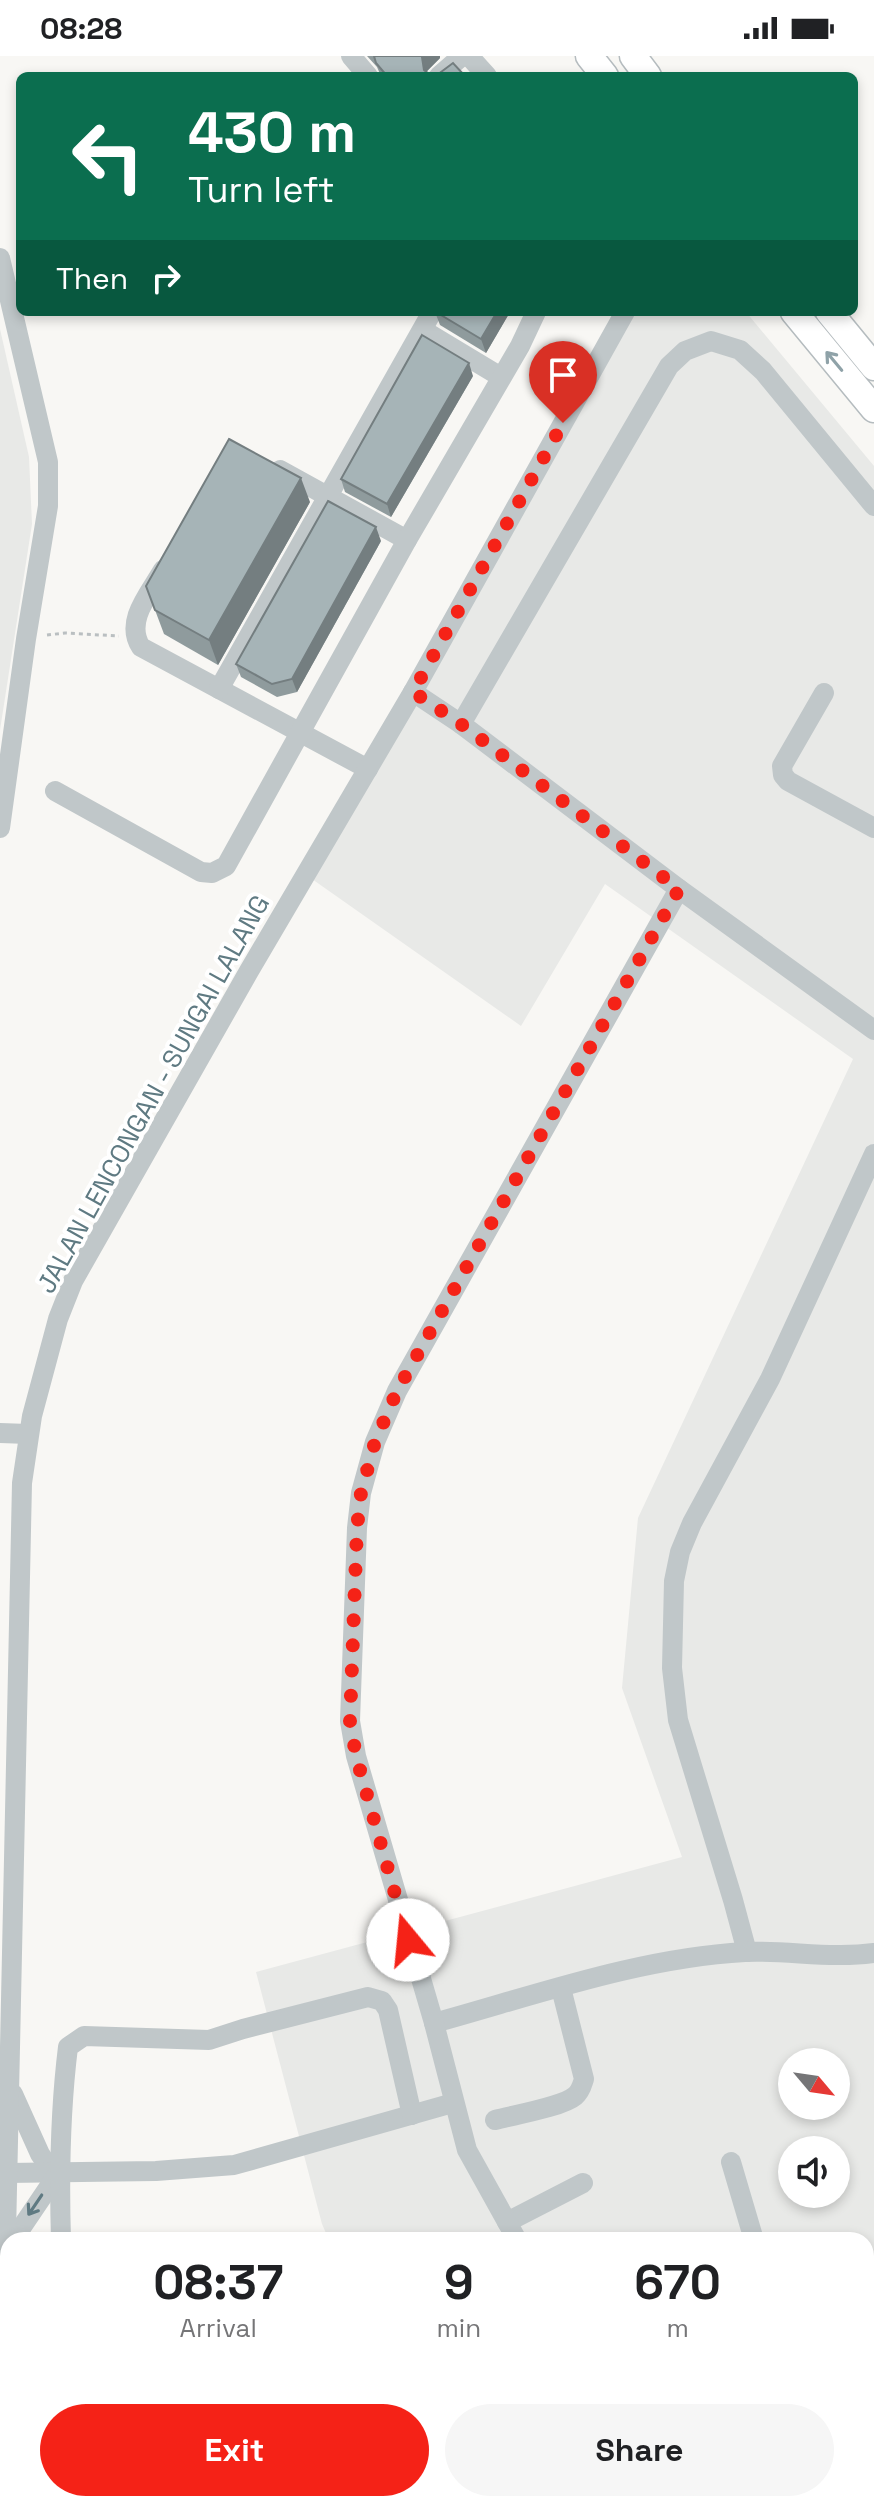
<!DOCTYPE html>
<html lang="en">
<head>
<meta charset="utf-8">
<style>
  :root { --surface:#fff; --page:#f6f6f6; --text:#202124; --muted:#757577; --accent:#f52217 }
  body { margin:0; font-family:"Space Grotesk",sans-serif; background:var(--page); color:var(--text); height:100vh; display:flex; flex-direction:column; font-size:30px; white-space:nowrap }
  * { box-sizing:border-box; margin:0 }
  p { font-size:26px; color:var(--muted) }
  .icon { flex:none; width:44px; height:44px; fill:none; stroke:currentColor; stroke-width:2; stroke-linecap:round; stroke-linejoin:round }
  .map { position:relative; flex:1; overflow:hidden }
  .sheet { position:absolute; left:0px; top:2176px; width:874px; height:280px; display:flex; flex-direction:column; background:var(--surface); border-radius:24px 24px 0 0; box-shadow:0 4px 12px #0003 }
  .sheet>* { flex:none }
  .banner { position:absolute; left:16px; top:16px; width:842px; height:244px; border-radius:12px; box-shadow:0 4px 12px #0003; background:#0b6e4f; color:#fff; overflow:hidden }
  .needle { width:52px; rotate:119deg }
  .buttons { position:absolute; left:778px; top:1992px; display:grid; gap:16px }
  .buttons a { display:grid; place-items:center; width:72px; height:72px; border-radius:50%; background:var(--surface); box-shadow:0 4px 12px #0003; font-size:40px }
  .pin { position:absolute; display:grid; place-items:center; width:68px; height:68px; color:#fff; margin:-82px -34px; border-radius:50% 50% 50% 0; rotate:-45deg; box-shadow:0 0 8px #0007 }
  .pin .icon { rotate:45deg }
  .me { position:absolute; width:88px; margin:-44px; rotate:343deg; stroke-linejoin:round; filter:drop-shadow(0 0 6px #0008) }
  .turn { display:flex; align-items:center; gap:28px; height:168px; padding:0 40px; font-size:36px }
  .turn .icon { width:104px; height:104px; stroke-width:2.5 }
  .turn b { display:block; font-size:56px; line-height:68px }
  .then { display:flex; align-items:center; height:76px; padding:0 40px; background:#0003; gap:16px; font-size:30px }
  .eta { display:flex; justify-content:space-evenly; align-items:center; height:136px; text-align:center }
  .eta b { font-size:48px; font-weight:700; line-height:56px }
  .button { display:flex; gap:16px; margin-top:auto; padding:16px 40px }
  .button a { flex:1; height:92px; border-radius:48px; background:var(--accent); color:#fff; font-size:32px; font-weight:700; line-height:92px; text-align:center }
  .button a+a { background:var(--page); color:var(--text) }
  .status { display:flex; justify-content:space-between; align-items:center; height:56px; padding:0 40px; background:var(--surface); direction:ltr }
  .status svg { height:22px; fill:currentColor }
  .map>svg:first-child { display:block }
  .built { fill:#e8e9e7; fill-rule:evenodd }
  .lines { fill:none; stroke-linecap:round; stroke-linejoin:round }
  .major-casing { stroke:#b5bcbf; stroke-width:29 }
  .path { stroke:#babfc1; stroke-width:3; stroke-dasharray:4 4; stroke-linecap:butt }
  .minor { stroke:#c0c7c9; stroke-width:20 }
  .major { stroke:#fff; stroke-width:26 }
  .wall { fill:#8f9b9d }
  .shaded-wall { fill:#747e80 }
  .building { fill:#a6b4b7; stroke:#747e80; stroke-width:2 }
  .oneway { stroke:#8fa2a8 }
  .oneway2 { stroke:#5f7a82 }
  .route { stroke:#f52217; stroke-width:14; stroke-dasharray:0 25.2 }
  .labels { text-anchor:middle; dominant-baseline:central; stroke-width:8; stroke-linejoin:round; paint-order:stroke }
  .street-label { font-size:26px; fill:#5f7a82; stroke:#fff }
</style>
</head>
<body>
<div class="status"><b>08:28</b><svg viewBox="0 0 49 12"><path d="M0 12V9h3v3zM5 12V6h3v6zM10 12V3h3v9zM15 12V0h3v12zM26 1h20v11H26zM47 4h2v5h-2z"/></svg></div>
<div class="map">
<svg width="874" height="2456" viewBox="0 0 874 2456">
  <rect width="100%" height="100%" fill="#f8f7f4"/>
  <g class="built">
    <path d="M627,256h119l128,154v2046h-220l-4,-8h216v-264h-537l-7,-16 -66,-252 426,-115 -60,-169 16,-170 215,-459 -248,-175 -84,142 -219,-154zM792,2006h44v44h-44zM792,2094h44v44h-44z"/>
    <polygon points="0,273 29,401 32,468 0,674"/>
    <polygon points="451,2448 568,2448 538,2456 454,2456"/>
  </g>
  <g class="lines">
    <g class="major-casing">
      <g id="major">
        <polyline points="589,0 605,20"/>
        <polyline points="633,0 648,20"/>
        <polyline points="794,256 874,353"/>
        <polyline points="829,256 874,311"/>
      </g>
    </g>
    <polyline class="path" points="47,579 65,577 119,580"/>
    <g class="minor">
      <polyline points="351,0 368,20"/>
      <polyline points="469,0 487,20"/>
      <polyline points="439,20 462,0"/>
      <polyline points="0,202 48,406 48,450 26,583 0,772"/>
      <polyline points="423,274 501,321"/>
      <polyline points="280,414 407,484"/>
      <path d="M163,514c-13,23 -39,51 -22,77l227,122"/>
      <polyline points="219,633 432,256"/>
      <polyline points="413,636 461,668 679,833 874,974"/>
      <polyline points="824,637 782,710 783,719 788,725 874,772"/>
      <polyline points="461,668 669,310 685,295 711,285 740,294 763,315 874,450"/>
      <polyline points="55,735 201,816 212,817 226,810 407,484 520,290 536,256"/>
      <polyline points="0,1377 28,1378"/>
      <polyline points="747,1896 733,1844 678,1664 672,1612 674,1525 680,1496 692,1467 770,1323 874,1098"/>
      <path d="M434,1967c102,-28 205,-65 311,-71 43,-2 86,7 129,1"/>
      <polyline points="13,2038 40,2098 52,2116"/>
      <path d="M495,2064c19,-5 67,-13 80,-24 6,-5 7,-11 9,-17l-23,-91"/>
      <polyline points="731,2106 754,2184"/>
      <polyline points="7,2117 156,2115 234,2109 453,2047"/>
      <polyline points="507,2166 583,2127"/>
      <polyline points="13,2184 59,2116"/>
      <path d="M61,2184c-2,-65 -1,-128 7,-193l16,-11 125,4 34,-11 125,-32 14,4 6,9 24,105"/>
      <polyline points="517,2184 467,2094 434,1967 356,1700 350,1665 357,1472 361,1437 375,1386 397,1335 679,833"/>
      <polyline points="866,2216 874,2213"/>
      <polyline points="8,2313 6,2179 22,1427 32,1360 58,1263 73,1225 249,915 413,636 625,256"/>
      <polyline points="34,2448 36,2456"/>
      <polyline points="89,2448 91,2456"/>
      <polyline points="675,2448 680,2456"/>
      <polyline points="870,2456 874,2455"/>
    </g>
    <use href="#major" class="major"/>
  </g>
  <g class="wall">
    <polygon points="367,0 440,0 440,2 427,15 427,17 429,18 465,20 381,20 377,11"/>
    <polygon points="435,256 510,256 486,297 440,269"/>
    <polygon points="473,320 391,461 345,436 341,423"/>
    <polygon points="310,446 218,609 164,578 146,530"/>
    <polygon points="381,485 297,636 277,641 241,621 236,608"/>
  </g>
  <g class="shaded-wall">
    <polygon points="423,0 440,0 440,2 427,15 428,20 424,14 422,1"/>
    <polygon points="497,256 510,256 486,297 481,283"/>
    <polygon points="469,307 473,320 391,461 387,448"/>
    <polygon points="301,422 310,446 218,609 209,584"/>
    <polygon points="376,471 381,485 297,636 292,623"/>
  </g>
  <g class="building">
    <polygon points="374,0 423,0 422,1 424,14 429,18 437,19 453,7 465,20 387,20 376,7"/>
    <polygon points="436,256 497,256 481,283"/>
    <polygon points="422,279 469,307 387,448 341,423"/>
    <polygon points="229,383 301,422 209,584 155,554 146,530"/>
    <polygon points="328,445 376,471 292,623 272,628 236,608"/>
  </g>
  <defs><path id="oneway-shaft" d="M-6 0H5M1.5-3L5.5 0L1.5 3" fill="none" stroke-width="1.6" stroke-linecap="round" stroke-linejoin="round" transform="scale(2)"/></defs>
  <use class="oneway" href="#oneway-shaft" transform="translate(834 305) rotate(-130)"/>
  <use class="oneway2" href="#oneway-shaft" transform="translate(35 2149) rotate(124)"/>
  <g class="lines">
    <polyline class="route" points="408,1884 356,1700 350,1665 357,1472 361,1437 375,1386 397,1335 679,833 461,668 413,636 563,367"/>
  </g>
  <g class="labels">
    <g class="street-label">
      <text transform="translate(153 1038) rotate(-61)">JALAN LENCONGAN - SUNGAI LALANG</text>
    </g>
  </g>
</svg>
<div class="buttons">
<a><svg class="needle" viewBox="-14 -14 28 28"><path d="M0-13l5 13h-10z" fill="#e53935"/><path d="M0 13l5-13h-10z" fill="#757577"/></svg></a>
<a><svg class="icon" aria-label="sound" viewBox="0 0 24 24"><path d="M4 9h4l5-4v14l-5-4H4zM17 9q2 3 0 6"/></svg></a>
</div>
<div class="pin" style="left:563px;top:367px;background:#d93025"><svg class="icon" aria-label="arrive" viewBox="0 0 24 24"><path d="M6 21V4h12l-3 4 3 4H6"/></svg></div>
<svg class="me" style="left:408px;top:1884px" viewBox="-20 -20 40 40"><circle r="19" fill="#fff"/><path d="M0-13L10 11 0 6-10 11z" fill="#f52217"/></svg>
<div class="banner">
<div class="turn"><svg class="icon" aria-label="left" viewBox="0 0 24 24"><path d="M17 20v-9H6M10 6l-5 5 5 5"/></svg><div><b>430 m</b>Turn left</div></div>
<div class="then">Then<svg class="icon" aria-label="right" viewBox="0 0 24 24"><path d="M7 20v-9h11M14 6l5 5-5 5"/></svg></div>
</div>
<section class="sheet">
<div class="eta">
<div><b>08:37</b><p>Arrival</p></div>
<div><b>9</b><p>min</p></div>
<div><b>670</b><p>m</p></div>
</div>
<div class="button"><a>Exit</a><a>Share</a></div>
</section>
</div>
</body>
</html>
